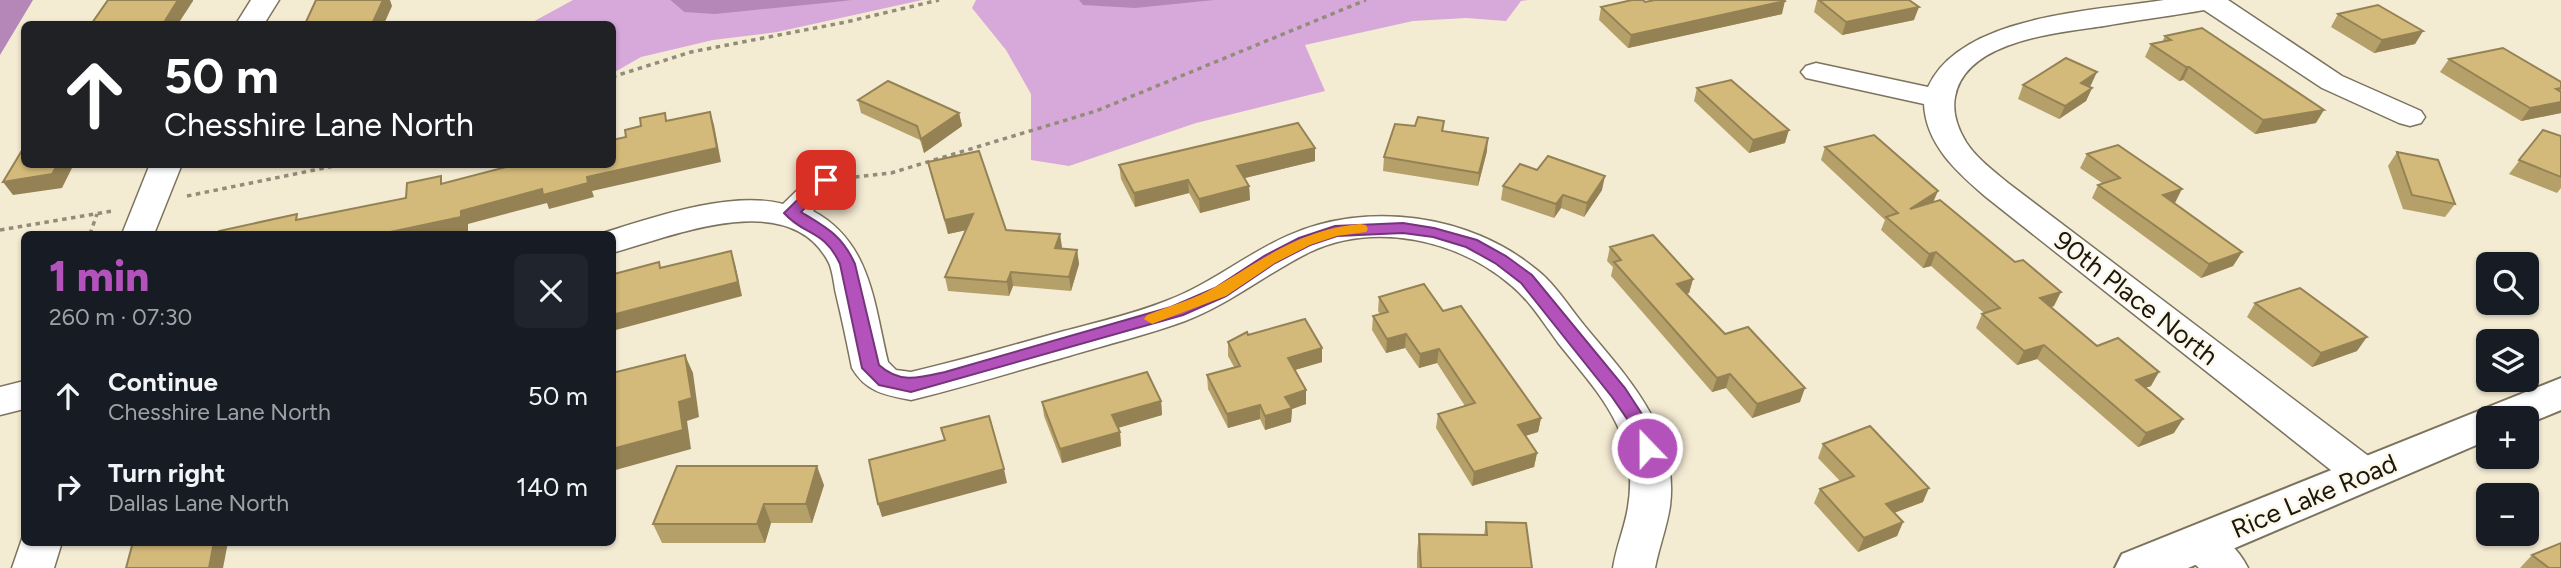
<!DOCTYPE html>
<html lang="en">
<head>
<meta charset="utf-8">
<style>
  :root { --surface:#171b24; --page:#20242c; --text:#f1f3f6; --muted:#9ea1a6; --accent:#b352bb }
  body { margin:0; font-family:Figtree,sans-serif; background:var(--page); color:var(--text); height:100vh; display:flex; flex-direction:column; font-size:26px; white-space:nowrap }
  * { box-sizing:border-box; margin:0 }
  p { font-size:23px; color:var(--muted) }
  .icon { flex:none; width:38px; height:38px; fill:none; stroke:currentColor; stroke-width:2; stroke-linecap:round; stroke-linejoin:round }
  .map { position:relative; flex:1; overflow:hidden }
  .side { position:absolute; left:21px; top:231px; width:595px; height:315px; display:flex; flex-direction:column; background:var(--surface); border-radius:10px; box-shadow:0 2px 5px #0004 }
  .side>* { flex:none }
  .banner { position:absolute; left:21px; top:21px; width:595px; height:147px; border-radius:10px; box-shadow:0 2px 5px #0004; background:#202124; color:#fff; overflow:hidden }
  .buttons { position:absolute; left:2476px; top:252px; display:grid; gap:14px }
  .buttons a { display:grid; place-items:center; width:63px; height:63px; border-radius:10px; background:var(--surface); box-shadow:0 2px 5px #0004; font-size:35px }
  .pin { position:absolute; display:grid; place-items:center; width:60px; height:60px; color:#fff; margin:-30px; border-radius:14px; box-shadow:0 4px 10px #0006 }
  .me { position:absolute; width:77px; margin:-38px; rotate:338deg; stroke-linejoin:round; filter:drop-shadow(0 0 5px #0008) }
  .turn { display:flex; align-items:center; gap:24px; height:147px; padding:0 28px; font-size:32px }
  .turn .icon { width:91px; height:91px; stroke-width:2.5 }
  .turn b { display:block; font-size:49px; line-height:60px }
  .round { display:grid; place-items:center; flex:none; width:74px; height:74px; border-radius:10px; background:var(--page) }
  .overview { display:flex; align-items:center; justify-content:space-between; height:119px; padding:0 28px }
  h1 { font-size:42px; font-weight:800; line-height:52px; color:var(--accent) }
  ul { padding:0; list-style:none }
  li { display:flex; align-items:center; gap:21px; height:91px; padding:0 28px }
  li div { flex:1 }
  li b { display:block; font-size:26px }
  li em { font-style:normal }
  .map>svg:first-child { display:block }
  .forest { fill:#d7a8da }
  .water { fill:#b587b8 }
  .lines { fill:none; stroke-linecap:round; stroke-linejoin:round }
  .street-casing { stroke:#7c735e; stroke-width:3 }
  .secondary-casing { stroke:#7c735e; stroke-width:4 }
  .path { stroke:#928c7a; stroke-width:3.5; stroke-dasharray:4.5 4.5; stroke-linecap:butt }
  .street { fill:#fff; fill-rule:evenodd }
  .secondary { fill:#fff; fill-rule:evenodd }
  .wall { fill:#b5a069 }
  .shaded-wall { fill:#948255 }
  .building { fill:#d3ba7a; stroke:#948255; stroke-width:2 }
  .route { fill:#b352bb; stroke:#74357a; stroke-width:2 }
  .slow { fill:#f59e0b }
  .labels { text-anchor:middle; dominant-baseline:central; stroke-width:5; stroke-linejoin:round; paint-order:stroke }
  .street-label { font-size:26px; fill:#1a170e; stroke:#fef8ea }
</style>
</head>
<body>
<div class="map">
<svg width="2561" height="568" viewBox="0 0 2561 568">
  <rect width="100%" height="100%" fill="#f4ebd3"/>
  <g class="forest">
    <polygon points="573,0 670,0 684,12 854,0 922,0 777,32 713,40 641,57 613,73 612,24 529,24"/>
    <polygon points="976,0 1528,0 1521,1 1506,21 1466,18 1413,21 1305,45 1325,91 1196,123 1069,166 1031,160 1031,94 1006,50 972,8"/>
  </g>
  <g class="water">
    <polygon points="0,0 33,0 0,55"/>
    <polygon points="670,0 854,0 715,14 684,12"/>
    <polygon points="1079,0 1214,0 1135,8 1083,5"/>
  </g>
  <g class="lines">
    <g class="street-casing">
      <g id="street">
        <polygon points="251,0 279,0 264,24 236,24"/>
        <path d="M2164,0h64l114,76 79,35 4,6 -4,6 -11,3 -11,-3 -77,-35 -118,-78c-33,6 -67,10 -100,16 -46,7 -139,14 -149,71 -3,16 3,32 11,45 11,17 28,29 42,41l371,281 6,11 -6,11 -14,4 -14,-4 -365,-289c-29,-25 -60,-52 -62,-93l-118,-26 -5,-6 5,-6 10,-3 112,24c33,-72 166,-76 236,-87z"/>
        <polygon points="150,164 182,164 154,234 122,234"/>
        <path d="M826,170l11,3 5,7 -29,31c58,31 61,93 75,151l8,8 15,2c52,-12 102,-27 153,-41 35,-9 69,-17 102,-30 43,-16 79,-46 121,-65 79,-36 183,-22 250,34 20,16 34,40 51,60 44,52 91,104 82,176 -3,21 -11,41 -15,62h-42c3,-21 12,-41 15,-61 12,-72 -28,-112 -69,-163 -15,-20 -28,-42 -47,-58 -53,-46 -137,-65 -202,-34 -43,21 -80,52 -125,69 -38,14 -77,23 -116,35 -53,15 -105,31 -158,44 -26,-5 -45,-8 -59,-32 -5,-25 -10,-49 -16,-74 -2,-9 -3,-22 -7,-31 -39,-77 -155,-27 -217,-10v-19h-12c51,-16 130,-44 183,-30l32,-31z"/>
        <polygon points="24,381 24,409 0,415 0,387"/>
        <path d="M2200,526c21,7 38,22 48,42h-49l-14,-13 -6,-12 6,-12z"/>
        <polygon points="24,533 24,542 62,542 54,568 12,568"/>
      </g>
    </g>
    <g class="secondary-casing">
      <polygon id="secondary" points="2561,378 2561,410 2527,424 2527,418 2488,418 2488,440 2188,568 2115,568 2122,554"/>
    </g>
    <g class="path">
      <polyline points="612,77 691,52 846,22 939,0"/>
      <polyline points="855,177 891,173 1096,111 1366,0"/>
      <polyline points="187,196 344,164"/>
      <polyline points="0,230 113,211"/>
      <polyline points="90,234 97,214"/>
    </g>
    <use href="#street" class="street"/>
    <use href="#secondary" class="secondary"/>
  </g>
  <g class="wall">
    <polygon points="1817,0 1909,0 1914,20 1842,35 1814,12"/>
    <polygon points="1645,2 1782,14 1628,48 1599,20 1601,7"/>
    <polygon points="2338,14 2423,31 2415,44 2374,53 2331,27"/>
    <polygon points="2165,36 2316,123 2255,134 2183,80 2179,81 2145,57 2151,44 2162,42"/>
    <polygon points="2449,59 2561,82 2561,113 2521,121 2440,72"/>
    <polygon points="2023,85 2091,85 2089,87 2092,88 2086,101 2059,119 2018,99"/>
    <polygon points="1697,88 1785,143 1749,153 1694,101"/>
    <polygon points="858,100 959,113 962,126 924,153 920,140 861,113"/>
    <polygon points="1444,121 1443,131 1487,151 1478,186 1383,171 1384,157 1415,126"/>
    <polygon points="2543,130 2561,136 2561,188 2557,193 2509,174"/>
    <polygon points="1825,147 1933,202 2054,306 2051,307 2097,346 2151,386 2145,388 2174,433 2138,447 2037,359 2017,365 1976,328 1982,314 1984,313 1931,266 1923,268 1881,230 1885,220 1821,160"/>
    <polygon points="1315,148 1315,161 1244,178 1249,186 1250,200 1200,213 1189,193 1135,207 1121,179 1119,165"/>
    <polygon points="2397,152 2455,204 2445,217 2403,209 2388,166"/>
    <polygon points="2087,154 2175,203 2174,203 2242,252 2233,266 2201,278 2092,198 2098,185 2102,183 2080,168"/>
    <polygon points="928,162 1006,230 1060,234 1061,249 1077,250 1079,264 1071,291 1013,286 1009,296 948,291 945,277 966,230 948,234 931,175"/>
    <polygon points="1503,186 1602,190 1584,217 1561,208 1554,218 1501,200"/>
    <polygon points="1610,247 1693,279 1689,293 1686,294 1725,334 1800,402 1752,418 1726,388 1712,392 1611,276 1613,267 1607,261"/>
    <polygon points="1379,297 1443,311 1541,418 1538,432 1525,436 1537,453 1534,467 1472,486 1436,428 1438,414 1465,406 1437,363 1419,368 1405,348 1386,353 1372,330 1373,316 1380,314 1378,311"/>
    <polygon points="2255,303 2357,351 2312,367 2247,317"/>
    <polygon points="1248,335 1322,362 1295,370 1306,390 1306,404 1292,409 1291,422 1265,430 1260,419 1228,428 1208,389 1207,375 1234,367 1228,356 1228,342"/>
    <polygon points="1161,401 1162,415 1118,428 1120,432 1121,446 1062,463 1044,416 1042,402"/>
    <polygon points="1823,444 1923,502 1894,513 1903,522 1897,536 1858,552 1814,503 1820,489 1840,481 1818,458"/>
    <polygon points="824,485 812,523 771,523 765,543 662,543 653,524"/>
    <polygon points="1486,522 1532,568 1417,568 1417,553 1419,534 1484,535"/>
    <polygon points="2532,555 2561,568 2520,568"/>
  </g>
  <g class="shaded-wall">
    <polygon points="178,0 193,0 193,1 178,24 163,24"/>
    <polygon points="379,0 390,0 392,6 384,24 372,24"/>
    <polygon points="1785,1 1782,14 1628,48 1631,35"/>
    <polygon points="1919,7 1914,20 1842,35 1846,22"/>
    <polygon points="2423,31 2415,44 2374,53 2382,40"/>
    <polygon points="2186,67 2189,67 2183,80 2179,81"/>
    <polygon points="2097,72 2091,85 2075,96 2081,83"/>
    <polygon points="2092,88 2086,101 2059,119 2065,106"/>
    <polygon points="2561,102 2561,113 2521,121 2530,108"/>
    <polygon points="2324,110 2316,123 2255,134 2263,120"/>
    <polygon points="710,112 714,125 721,162 592,191 594,197 549,209 547,203 468,224 468,231 452,234 381,234 461,211 587,177"/>
    <polygon points="959,113 962,126 924,153 921,139"/>
    <polygon points="1789,130 1785,143 1749,153 1753,140"/>
    <polygon points="1488,138 1487,151 1478,186 1479,173"/>
    <polygon points="1315,148 1315,161 1237,180 1237,166"/>
    <polygon points="58,164 74,164 62,188 13,195 3,182"/>
    <polygon points="1605,176 1602,190 1584,217 1587,203"/>
    <polygon points="1188,180 1189,193 1135,207 1134,193"/>
    <polygon points="1249,186 1250,200 1200,213 1199,199"/>
    <polygon points="2182,189 2175,203 2156,209 2163,195"/>
    <polygon points="1938,191 1932,205 1910,209"/>
    <polygon points="1563,195 1561,208 1554,218 1556,204"/>
    <polygon points="973,214 976,228 948,234 945,220"/>
    <polygon points="1060,234 1062,247 1057,262 1055,248"/>
    <polygon points="1077,250 1079,264 1071,291 1069,277"/>
    <polygon points="731,251 735,264 742,296 612,331 612,315"/>
    <polygon points="1936,252 1931,266 1923,268 1929,254"/>
    <polygon points="2242,252 2233,266 2201,278 2209,264"/>
    <polygon points="1011,272 1013,286 1009,296 1007,282"/>
    <polygon points="1693,279 1689,293 1673,297 1677,284"/>
    <polygon points="2061,292 2054,306 2034,312 2040,298"/>
    <polygon points="1406,334 1405,348 1386,353 1387,339"/>
    <polygon points="2367,337 2357,351 2312,367 2321,353"/>
    <polygon points="2044,345 2037,359 2017,365 2024,351"/>
    <polygon points="1322,348 1322,362 1288,372 1288,358"/>
    <polygon points="1439,349 1437,363 1419,368 1420,354"/>
    <polygon points="685,355 693,373 699,417 687,421 691,449 612,471 612,449 679,402"/>
    <polygon points="2159,372 2151,386 2128,394 2136,380"/>
    <polygon points="1730,374 1726,388 1712,392 1717,378"/>
    <polygon points="1805,388 1800,402 1752,418 1757,404"/>
    <polygon points="1306,390 1306,404 1292,409 1291,422 1265,430 1265,416 1285,397"/>
    <polygon points="1161,401 1162,415 1114,429 1112,415"/>
    <polygon points="1260,405 1260,419 1228,428 1227,414"/>
    <polygon points="1541,418 1538,432 1515,439 1518,425"/>
    <polygon points="2183,419 2174,433 2138,447 2146,433"/>
    <polygon points="1120,432 1121,446 1062,463 1060,449"/>
    <polygon points="1537,453 1534,467 1472,486 1474,472"/>
    <polygon points="817,466 824,485 812,523 806,504"/>
    <polygon points="1004,469 1007,483 882,517 878,504"/>
    <polygon points="1929,488 1923,502 1880,518 1886,504"/>
    <polygon points="764,504 771,523 765,543 757,524"/>
    <polygon points="1903,522 1897,536 1858,552 1864,538"/>
    <polygon points="214,542 228,542 223,568 209,568"/>
  </g>
  <g class="building">
    <polygon points="108,0 178,0 163,24 97,24 99,23 92,23"/>
    <polygon points="316,0 383,0 372,24 305,24"/>
    <polygon points="1632,0 1643,0 1645,2 1655,0 1784,0 1785,1 1631,35 1601,7"/>
    <polygon points="1819,0 1909,0 1919,7 1846,22"/>
    <polygon points="2378,5 2423,31 2382,40 2338,14"/>
    <polygon points="2202,28 2324,110 2263,120 2189,67 2186,67 2151,44 2171,40 2165,36"/>
    <polygon points="2503,48 2561,82 2561,88 2556,89 2561,92 2561,102 2530,108 2449,59"/>
    <polygon points="2066,58 2097,72 2081,83 2092,88 2065,106 2023,85"/>
    <polygon points="1731,80 1789,130 1753,140 1697,88"/>
    <polygon points="888,81 959,113 921,139 917,126 858,100"/>
    <polygon points="710,112 717,148 587,177 588,183 543,195 542,189 461,211 461,217 381,234 218,234 219,231 297,214 296,220 406,198 407,183 441,176 441,184 518,164 612,164 612,140 626,137 625,130 641,126 640,118 665,113 666,121"/>
    <polygon points="1418,117 1444,121 1442,131 1488,138 1479,173 1384,157 1395,124 1415,126"/>
    <polygon points="1298,123 1315,148 1237,166 1249,186 1199,199 1188,180 1134,193 1119,165"/>
    <polygon points="2543,130 2561,136 2561,177 2519,160"/>
    <polygon points="1874,135 1938,191 1910,209 1940,200 2015,262 2023,260 2061,292 2040,298 2097,346 2118,338 2159,372 2136,380 2183,419 2146,433 2044,345 2024,351 1982,314 2000,308 1936,252 1929,254 1886,217 1898,213 1825,147"/>
    <polygon points="2118,145 2182,189 2163,195 2242,252 2209,264 2098,185 2120,178 2087,154"/>
    <polygon points="24,147 24,164 58,164 52,174 3,182"/>
    <polygon points="979,151 1006,230 1060,234 1055,248 1077,250 1069,277 1011,272 1007,282 945,277 973,214 945,220 928,162"/>
    <polygon points="2397,152 2438,160 2455,204 2412,195"/>
    <polygon points="1548,156 1605,176 1587,203 1563,195 1556,204 1503,186 1520,164 1537,170"/>
    <polygon points="1653,235 1693,279 1677,284 1725,334 1748,327 1805,388 1757,404 1730,374 1717,378 1614,262 1621,260 1610,247"/>
    <polygon points="731,251 738,282 612,315 612,282 615,281 614,274 659,262 660,268"/>
    <polygon points="1424,284 1443,311 1461,306 1541,418 1518,425 1537,453 1474,472 1438,414 1475,403 1439,349 1420,354 1406,334 1387,339 1373,316 1388,312 1379,297"/>
    <polygon points="2300,288 2367,337 2321,353 2255,303"/>
    <polygon points="1305,319 1322,348 1288,358 1306,390 1285,397 1292,408 1265,416 1260,405 1227,414 1207,375 1240,366 1228,342 1247,332 1248,335"/>
    <polygon points="685,355 692,398 679,402 683,430 612,449 612,373"/>
    <polygon points="1147,372 1161,401 1112,415 1120,432 1060,449 1042,402"/>
    <polygon points="989,416 1004,469 878,504 869,460 945,440 941,428"/>
    <polygon points="1870,426 1929,488 1886,504 1903,522 1864,538 1820,489 1854,476 1823,444"/>
    <polygon points="677,466 817,466 806,504 764,504 757,524 653,524"/>
    <polygon points="1486,522 1526,523 1532,568 1421,568 1419,534 1487,535"/>
    <polygon points="133,542 214,542 209,568 126,568"/>
    <polygon points="2561,543 2561,568 2549,568 2532,555"/>
  </g>
  <path class="route" d="M826,175l7,5 -32,32c26,16 41,23 54,52l24,101c21,19 40,13 66,7l226,-65 44,-19 49,-32 35,-18 36,-12 68,-3 31,5 43,12 29,16 26,19 93,113 26,40 5,20 -3,5h-12l-7,-24 -22,-32 -91,-114 -26,-20 -29,-16 -33,-10 -30,-4 -66,3 -27,9 -35,18 -49,33 -43,19 -272,77 -32,-7 -17,-17 -22,-104c-16,-35 -36,-28 -56,-51l37,-36z"/>
  <path class="slow" d="M1360,224l6,1 2,4 -2,3 -29,4 -27,9 -35,18 -49,33 -74,28 -8,-5 3,-4c22,-9 49,-16 70,-29 50,-29 83,-56 143,-62z"/>
  <g class="labels">
    <g class="street-label">
      <text transform="translate(2136 298) rotate(38)">90th Place North</text>
      <text transform="translate(2314 496) rotate(-23)">Rice Lake Road</text>
    </g>
  </g>
</svg>
<div class="buttons">
<a><svg class="icon" aria-label="search" viewBox="0 0 24 24"><circle cx="10" cy="10" r="6"/><path d="M15 15l6 6"/></svg></a>
<a><svg class="icon" aria-label="layers" viewBox="0 0 24 24"><path d="M12 4l9 5-9 5-9-5zM3 14l9 5 9-5"/></svg></a>
<a>+</a>
<a>−</a>
</div>
<div class="pin" style="left:826px;top:180px;background:#d93025"><svg class="icon" aria-label="arrive" viewBox="0 0 24 24"><path d="M6 21V4h12l-3 4 3 4H6"/></svg></div>
<svg class="me" style="left:1647px;top:448px" viewBox="-20 -20 40 40"><circle r="17" fill="#b352bb" stroke="#fff" stroke-width="3"/><path d="M0-11L8 9 0 5-8 9z" fill="#fff"/></svg>
<div class="banner">
<div class="turn"><svg class="icon" aria-label="ahead" viewBox="0 0 24 24"><path d="M12 20V5M6 11l6-6 6 6"/></svg><div><b>50 m</b>Chesshire Lane North</div></div>
</div>
<section class="side">
<div class="overview"><div><h1>1 min</h1><p>260 m · 07:30</p></div><a class="round"><svg class="icon" aria-label="close" viewBox="0 0 24 24"><path d="M6 6l12 12M18 6L6 18"/></svg></a></div>
<ul>
<li><svg class="icon" aria-label="ahead" viewBox="0 0 24 24"><path d="M12 20V5M6 11l6-6 6 6"/></svg><div><b>Continue</b><p>Chesshire Lane North</p></div><em>50 m</em></li>
<li><svg class="icon" aria-label="right" viewBox="0 0 24 24"><path d="M7 20v-9h11M14 6l5 5-5 5"/></svg><div><b>Turn right</b><p>Dallas Lane North</p></div><em>140 m</em></li>
</ul>
</section>
</div>
</body>
</html>
